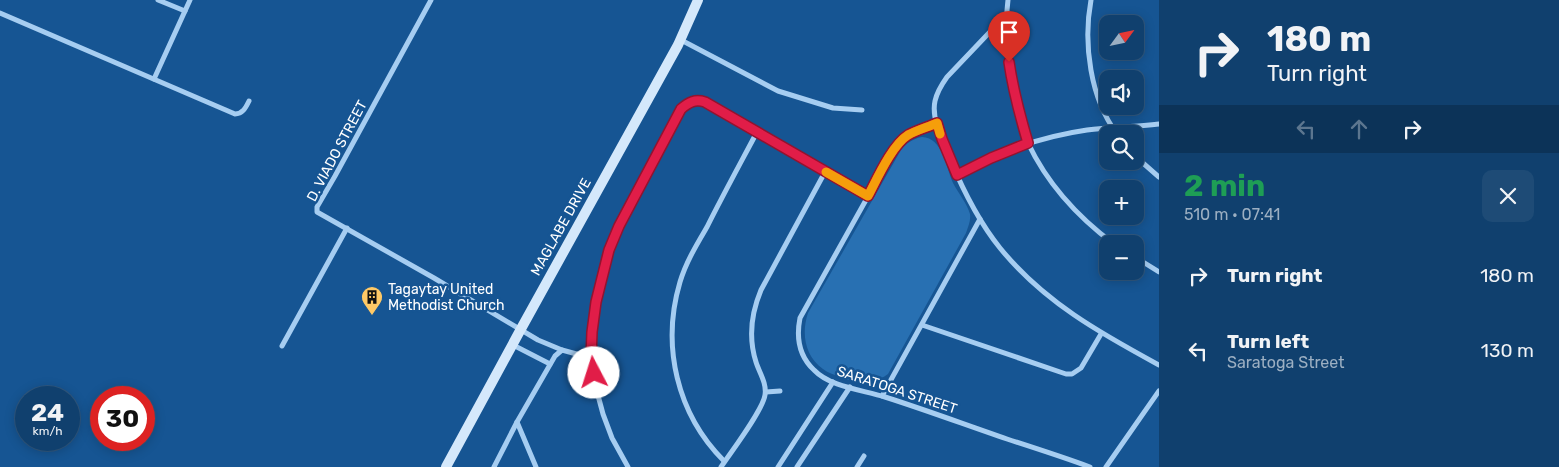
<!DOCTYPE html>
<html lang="en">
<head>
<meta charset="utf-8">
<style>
  :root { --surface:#10406e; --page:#1e4b76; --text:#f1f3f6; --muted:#9cafc2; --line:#305981 }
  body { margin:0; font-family:Rubik,sans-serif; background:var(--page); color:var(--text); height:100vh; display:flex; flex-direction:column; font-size:19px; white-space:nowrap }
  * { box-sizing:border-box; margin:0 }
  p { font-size:16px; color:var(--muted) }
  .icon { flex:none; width:28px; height:28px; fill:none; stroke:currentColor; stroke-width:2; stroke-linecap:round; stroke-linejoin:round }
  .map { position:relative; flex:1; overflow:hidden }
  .drawer { display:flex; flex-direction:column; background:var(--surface); width:400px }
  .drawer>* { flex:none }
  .banner { background:#10406e; color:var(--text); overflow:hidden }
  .needle { width:32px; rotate:57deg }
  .fabs { position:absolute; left:1099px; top:15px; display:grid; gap:10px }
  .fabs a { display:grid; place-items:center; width:45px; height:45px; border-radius:10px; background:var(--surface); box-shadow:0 2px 12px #0003,0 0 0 1px var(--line); font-size:25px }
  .speed { position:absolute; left:15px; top:386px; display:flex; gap:10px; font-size:25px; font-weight:700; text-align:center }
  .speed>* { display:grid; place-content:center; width:65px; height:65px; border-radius:50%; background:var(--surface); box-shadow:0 2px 12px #0003,0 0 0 1px var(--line); line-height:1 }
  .speed small { font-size:12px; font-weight:400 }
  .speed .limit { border:8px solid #d22; background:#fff; color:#111 }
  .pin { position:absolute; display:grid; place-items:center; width:42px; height:42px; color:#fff; margin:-51px -21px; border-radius:50% 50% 50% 0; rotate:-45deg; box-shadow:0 0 5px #0007 }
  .pin .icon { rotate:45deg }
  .me { position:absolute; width:55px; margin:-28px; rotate:355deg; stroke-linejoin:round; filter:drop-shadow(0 0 4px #0008) }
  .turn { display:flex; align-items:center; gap:18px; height:105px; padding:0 25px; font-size:22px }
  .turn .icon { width:65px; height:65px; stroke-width:2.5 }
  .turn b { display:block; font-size:35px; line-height:42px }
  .lanes { display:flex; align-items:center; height:48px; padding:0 25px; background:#0003; justify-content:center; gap:25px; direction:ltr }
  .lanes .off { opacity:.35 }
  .round { display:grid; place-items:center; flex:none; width:52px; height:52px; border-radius:10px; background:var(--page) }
  .head { display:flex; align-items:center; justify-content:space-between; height:85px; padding:0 25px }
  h1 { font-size:30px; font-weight:700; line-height:38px; color:#1e9e55 }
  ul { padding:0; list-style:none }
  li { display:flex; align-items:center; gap:15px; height:75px; padding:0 25px }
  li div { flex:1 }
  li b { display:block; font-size:19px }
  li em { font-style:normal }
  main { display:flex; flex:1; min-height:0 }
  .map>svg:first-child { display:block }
  .green { fill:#2870b2 }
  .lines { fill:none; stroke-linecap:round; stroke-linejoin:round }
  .minor { stroke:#a6cdf1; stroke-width:5 }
  .secondary { stroke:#d4e8fb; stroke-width:10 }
  .route-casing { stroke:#92132f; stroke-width:12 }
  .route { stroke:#e11d48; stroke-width:9 }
  .slow { stroke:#f59e0b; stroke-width:9 }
  .labels { text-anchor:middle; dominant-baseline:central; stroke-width:5; stroke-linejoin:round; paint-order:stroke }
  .street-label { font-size:14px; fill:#fff; stroke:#165593 }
  .poi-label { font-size:14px; fill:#fff; stroke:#165593; text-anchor:start }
</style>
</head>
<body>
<main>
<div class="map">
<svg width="1159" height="467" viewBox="0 0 1159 467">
  <rect width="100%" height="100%" fill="#165593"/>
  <path class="green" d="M922,137c21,1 24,30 31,46 5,10 14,20 17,31 1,7 -2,13 -4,19l-78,141c-17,12 -28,11 -47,3 -6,-2 -13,-4 -18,-8 -18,-13 -22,-35 -15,-56l93,-163c6,-7 11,-11 21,-13z"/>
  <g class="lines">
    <g class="minor">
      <polyline points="158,0 185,11"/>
      <polyline points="431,0 335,176 317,207 317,212 434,278 538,340 562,350"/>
      <path d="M1008,0c-3,22 -1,43 2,65 3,25 8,54 18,78 19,40 51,75 86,101"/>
      <path d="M1091,0c-8,43 -1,98 26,134"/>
      <path d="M0,13l235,101c8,0 11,-7 14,-13"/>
      <path d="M1006,15l-59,62c-5,7 -10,15 -12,24 -4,18 8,41 15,58 13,31 29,63 50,89 44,54 100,85 159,117"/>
      <polyline points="681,40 778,91 833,108 862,110"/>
      <polyline points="154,79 190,0"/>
      <path d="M937,123c-16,6 -31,11 -42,25l-95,170c-4,20 -1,38 14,52 16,17 49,20 71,27 41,13 81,28 122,42 28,9 56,18 83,28"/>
      <polyline points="1135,156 1159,177"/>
      <path d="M957,175c42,-23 82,-38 130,-45 24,-3 48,-3 72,-6"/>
      <polyline points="1135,257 1159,272"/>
      <polyline points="922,325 1066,374 1072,374 1081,368 1101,334"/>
      <polyline points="513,345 550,364"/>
      <polyline points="282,346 347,228"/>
      <polyline points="766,392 780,391"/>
      <polyline points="882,396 980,219"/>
      <polyline points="517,422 536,467"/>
      <path d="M724,461c-47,-47 -63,-115 -44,-179 6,-20 17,-38 27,-55 16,-32 33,-63 50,-95"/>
      <polyline points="494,467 517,422 555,356 562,350 591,358"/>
      <path d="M628,467l-16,-29 -9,-24 -7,-26 -5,-30 1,-26 4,-30 13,-52 10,-23 62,-118c8,-7 14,-10 24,-7l163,94"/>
      <path d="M721,467c10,-15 42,-57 44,-72 2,-12 -6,-23 -9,-33 -8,-25 -5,-48 5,-72l64,-118"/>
      <polyline points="778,467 833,382"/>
      <polyline points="797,467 850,387"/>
      <polyline points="857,467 864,456"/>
      <polyline points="1106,467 1159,391"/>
    </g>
    <polyline class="secondary" points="446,467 522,327 678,45 698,0"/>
  </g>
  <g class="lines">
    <g class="route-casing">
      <path id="route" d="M594,373l-3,-15 1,-26 4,-30 13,-52 10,-24 62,-117c8,-7 14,-10 24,-7l163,94c9,-17 24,-51 40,-61 9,-5 20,-8 29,-12l5,16 15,36 34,-17 37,-15c-8,-27 -15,-53 -19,-81"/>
    </g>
    <use href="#route" class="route"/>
    <path class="slow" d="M826,172l42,24c9,-17 24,-51 40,-61 9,-5 20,-8 29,-12l3,11"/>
  </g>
  <defs>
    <g id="building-pin" transform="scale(1.125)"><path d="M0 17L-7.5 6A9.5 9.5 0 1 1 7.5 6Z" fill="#ffc966" stroke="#165593"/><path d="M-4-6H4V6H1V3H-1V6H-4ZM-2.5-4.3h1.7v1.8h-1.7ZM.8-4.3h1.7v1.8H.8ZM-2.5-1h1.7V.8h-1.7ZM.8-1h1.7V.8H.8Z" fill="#111"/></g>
  </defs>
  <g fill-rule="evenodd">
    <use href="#building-pin" x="372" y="297"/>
  </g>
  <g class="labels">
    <g class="street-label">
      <text transform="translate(337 151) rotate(-62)">D. VIADO STREET</text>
      <text transform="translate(561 227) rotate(-61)">MAGLABE DRIVE</text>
      <text transform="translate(897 390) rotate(18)">SARATOGA STREET</text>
    </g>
    <g class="poi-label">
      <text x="388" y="289">Tagaytay United<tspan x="388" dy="16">Methodist Church</tspan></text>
    </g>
  </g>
</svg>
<div class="fabs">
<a><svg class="needle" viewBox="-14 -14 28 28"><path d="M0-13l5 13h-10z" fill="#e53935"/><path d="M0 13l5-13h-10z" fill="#9cafc2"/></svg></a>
<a><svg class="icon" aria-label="sound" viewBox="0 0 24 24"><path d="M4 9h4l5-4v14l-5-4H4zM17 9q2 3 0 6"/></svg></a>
<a><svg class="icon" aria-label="search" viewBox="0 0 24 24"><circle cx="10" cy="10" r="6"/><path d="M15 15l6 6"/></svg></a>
<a>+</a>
<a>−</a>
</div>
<div class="speed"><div>24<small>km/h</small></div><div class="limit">30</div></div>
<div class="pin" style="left:1009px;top:62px;background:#d93025"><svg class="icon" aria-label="arrive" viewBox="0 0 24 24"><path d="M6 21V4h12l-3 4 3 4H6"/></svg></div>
<svg class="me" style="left:594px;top:373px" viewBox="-20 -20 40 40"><circle r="19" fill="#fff"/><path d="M0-13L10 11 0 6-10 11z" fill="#e11d48"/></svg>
</div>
<section class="drawer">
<div class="banner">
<div class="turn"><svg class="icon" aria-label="right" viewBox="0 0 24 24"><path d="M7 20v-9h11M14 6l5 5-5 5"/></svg><div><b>180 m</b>Turn right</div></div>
<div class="lanes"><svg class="icon off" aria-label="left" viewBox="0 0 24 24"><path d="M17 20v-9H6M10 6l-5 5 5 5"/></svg><svg class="icon off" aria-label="ahead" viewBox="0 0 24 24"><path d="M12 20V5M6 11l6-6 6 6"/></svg><svg class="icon" aria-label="right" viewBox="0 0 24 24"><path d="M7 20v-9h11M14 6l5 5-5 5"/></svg></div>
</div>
<div class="head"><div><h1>2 min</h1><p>510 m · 07:41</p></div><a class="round"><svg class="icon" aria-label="close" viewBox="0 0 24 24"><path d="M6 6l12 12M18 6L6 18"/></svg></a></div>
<ul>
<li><svg class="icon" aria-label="right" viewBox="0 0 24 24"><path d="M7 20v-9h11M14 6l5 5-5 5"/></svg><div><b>Turn right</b></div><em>180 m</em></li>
<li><svg class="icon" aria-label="left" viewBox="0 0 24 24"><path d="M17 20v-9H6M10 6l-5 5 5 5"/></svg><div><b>Turn left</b><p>Saratoga Street</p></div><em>130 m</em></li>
</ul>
</section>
</main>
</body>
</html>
